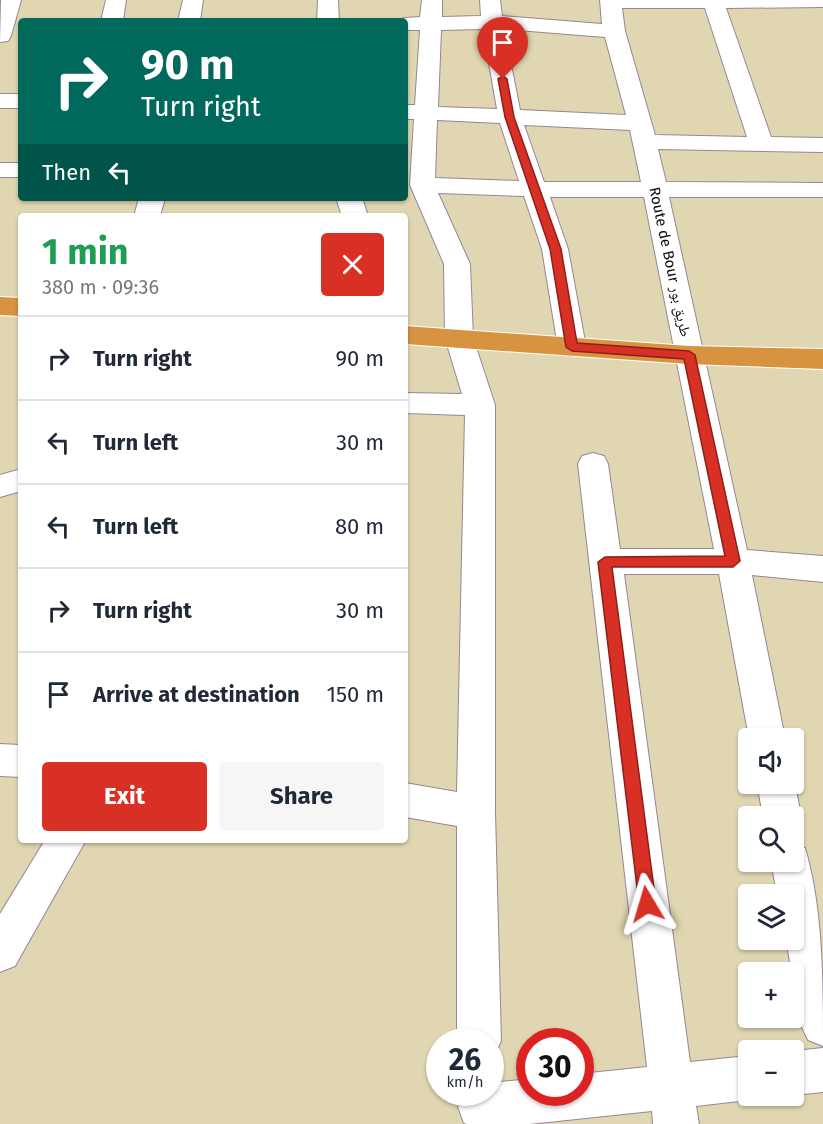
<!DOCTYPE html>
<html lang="en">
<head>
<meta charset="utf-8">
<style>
  :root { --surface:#fff; --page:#f6f6f7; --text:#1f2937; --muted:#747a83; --line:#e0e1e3; --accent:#d93025 }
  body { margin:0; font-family:"Fira Sans","Noto Naskh Arabic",sans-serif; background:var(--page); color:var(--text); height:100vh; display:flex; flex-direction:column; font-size:22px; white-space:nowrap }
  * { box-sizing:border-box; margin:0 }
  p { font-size:20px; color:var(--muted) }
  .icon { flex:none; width:33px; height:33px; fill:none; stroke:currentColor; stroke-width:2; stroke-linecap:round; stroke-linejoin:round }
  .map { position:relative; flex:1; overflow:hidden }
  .details { position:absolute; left:18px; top:213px; width:390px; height:630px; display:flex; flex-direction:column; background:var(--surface); border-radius:6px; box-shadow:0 2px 4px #0004 }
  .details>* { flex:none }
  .guide { position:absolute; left:18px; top:18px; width:390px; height:183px; border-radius:6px; box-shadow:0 2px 4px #0004; background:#00695c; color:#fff; overflow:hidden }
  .controls { position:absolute; left:738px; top:728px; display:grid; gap:12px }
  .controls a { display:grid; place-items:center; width:66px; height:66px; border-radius:6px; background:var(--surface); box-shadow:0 2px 4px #0004; font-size:30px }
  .speed { position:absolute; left:426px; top:1028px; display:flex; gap:12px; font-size:30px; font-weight:700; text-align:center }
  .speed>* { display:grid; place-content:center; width:78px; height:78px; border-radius:50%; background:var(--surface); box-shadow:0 2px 4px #0004; line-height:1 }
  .speed small { font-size:15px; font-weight:400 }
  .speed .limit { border:9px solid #d22; background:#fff; color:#111 }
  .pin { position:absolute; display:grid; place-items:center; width:51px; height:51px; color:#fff; margin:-62px -26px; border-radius:50% 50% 50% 0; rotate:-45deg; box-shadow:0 0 6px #0007 }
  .pin .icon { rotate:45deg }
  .me { position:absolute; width:66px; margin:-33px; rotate:353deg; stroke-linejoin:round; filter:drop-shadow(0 0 4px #0008) }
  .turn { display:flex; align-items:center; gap:21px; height:126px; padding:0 24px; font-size:27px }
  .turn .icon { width:78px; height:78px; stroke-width:2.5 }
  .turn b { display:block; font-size:42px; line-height:51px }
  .then { display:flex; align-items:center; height:57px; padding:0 24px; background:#0003; gap:12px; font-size:22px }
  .round { display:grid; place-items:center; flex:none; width:63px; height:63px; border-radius:6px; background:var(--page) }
  .overview { display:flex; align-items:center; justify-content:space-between; height:102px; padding:0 24px }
  h1 { font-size:36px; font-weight:700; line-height:45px; color:#1e9e55 }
  .cta { display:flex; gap:12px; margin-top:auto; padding:12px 24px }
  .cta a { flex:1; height:69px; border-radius:6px; background:var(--accent); color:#fff; font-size:24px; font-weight:700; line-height:69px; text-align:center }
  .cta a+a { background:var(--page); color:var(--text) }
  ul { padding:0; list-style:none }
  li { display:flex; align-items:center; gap:18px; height:84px; padding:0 24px; border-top:2px solid var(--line) }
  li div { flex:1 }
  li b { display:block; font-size:22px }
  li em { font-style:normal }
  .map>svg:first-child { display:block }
  .sand { fill:#e0d7b2; fill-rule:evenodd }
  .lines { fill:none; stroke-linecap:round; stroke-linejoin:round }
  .minor-casing { stroke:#958695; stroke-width:2 }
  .highway-casing { stroke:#fff; stroke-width:2 }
  .minor { fill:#fff; fill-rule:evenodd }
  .highway { fill:#d79340; fill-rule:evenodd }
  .route { fill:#d93025; stroke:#8d1f18; stroke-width:1.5 }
  .labels { text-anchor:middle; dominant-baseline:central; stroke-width:5; stroke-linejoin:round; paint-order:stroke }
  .street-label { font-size:15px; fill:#110c11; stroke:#fff }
</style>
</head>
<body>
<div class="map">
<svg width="823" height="1124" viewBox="0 0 823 1124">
  <rect width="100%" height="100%" fill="#ebdaeb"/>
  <path class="sand" d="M0,0h823v1124h-823zM21,21h384v177h-384zM21,216h384v624h-384zM748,738h46v45h-46zM748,816h46v45h-46zM748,894h46v45h-46zM748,972h46v45h-46zM440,1041h50v51h-50zM530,1041h50v51h-50zM748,1050h46v45h-46z"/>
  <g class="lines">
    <g class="minor-casing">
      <g id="minor">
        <polygon points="1,0 21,0 11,36 8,41 0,42"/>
        <polygon points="106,0 126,0 123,21 101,21"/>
        <polygon points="183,0 203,0 200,21 178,21"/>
        <polygon points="318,0 338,0 339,21 317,21"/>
        <path d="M422,0h20v17l39,-1 -1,-16h20l2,16 100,8 -2,-24h223v7l-97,1 45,129 52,1v14l-165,-3 8,33 157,1v14h-154l78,353 76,6v26l-71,-7 33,163h-36l-30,-164h-95l66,488 58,-6v39h12l-12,5 -52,6 3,18h-46l-1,-13 -123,13h-62l-3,-1 -6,-16 6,-15h26v-9l40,-4v13h50v-18l67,-7 -69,-603 4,-8 11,-3 11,3 4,8 12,85h94l-70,-352h-94l18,52 18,98 -4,7 -10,2 -10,-2 -4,-7 -16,-98 -18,-53 -86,-3 32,71 3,74 22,67v407l6,229 -7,15 -4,2v-17h-33v-215l-52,-9v-34l52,9 8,-377 -60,-2v-20l57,1 -17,-56 -1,-74 -34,-79 4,-66h-9v-14h10l5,-75h-15v-9h-9l9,-3 15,-1zM622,8h83l42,129 -92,-2 -30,-104zM483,29l14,80 -59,-2 3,-77zM504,29l101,8 21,78 -106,-5zM437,120l63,3 19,58 -84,-3zM524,125l106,5 11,52h-97z"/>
        <rect x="0" y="94" width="21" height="14"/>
        <rect x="0" y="163" width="21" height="14"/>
        <polygon points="139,198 165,198 160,216 134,216"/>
        <polygon points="336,198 362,198 368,216 342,216"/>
        <polygon points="21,469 21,491 0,497 0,475"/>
        <polygon points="0,744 21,745 21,777 0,776"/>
        <polygon points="794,780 801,816 794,829 794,816 763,816 757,783 794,783"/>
        <polygon points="45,840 86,840 15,966 0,972 0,914"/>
        <path d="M794,844l11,4c18,60 18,134 18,198l-15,-6 -7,-15 -15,-86h8v-45h-17l-6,-33h23z"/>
        <polygon points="823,1048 823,1092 794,1095 794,1051"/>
      </g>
    </g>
    <g class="highway-casing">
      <g id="highway">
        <polygon points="0,297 21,298 21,316 0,315"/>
        <polygon points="405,326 689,346 823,349 823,369 689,364 405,344"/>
      </g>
    </g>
    <use href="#minor" class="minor"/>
    <use href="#highway" class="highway"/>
  </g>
  <polygon class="route" points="503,76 507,79 514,117 561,249 577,343 689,351 695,355 740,561 733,567 612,567 656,904 653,909 647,912 641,909 639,904 598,562 605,557 725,556 684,359 572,351 566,347 550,249 505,117 498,79"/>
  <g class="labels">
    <g class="street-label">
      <text transform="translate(670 262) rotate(78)">Route de Bour طريق بور</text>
    </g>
  </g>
</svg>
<div class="controls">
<a><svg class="icon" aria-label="sound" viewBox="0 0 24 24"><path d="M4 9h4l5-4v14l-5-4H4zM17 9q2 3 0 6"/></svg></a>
<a><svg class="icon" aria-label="search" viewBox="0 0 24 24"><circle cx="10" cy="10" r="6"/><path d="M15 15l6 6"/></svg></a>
<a><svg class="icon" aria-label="layers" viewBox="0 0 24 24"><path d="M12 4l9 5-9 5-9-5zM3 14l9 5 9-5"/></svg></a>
<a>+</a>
<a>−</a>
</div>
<div class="speed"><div>26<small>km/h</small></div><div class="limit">30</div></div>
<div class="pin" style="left:503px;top:79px;background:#d93025"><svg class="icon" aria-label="arrive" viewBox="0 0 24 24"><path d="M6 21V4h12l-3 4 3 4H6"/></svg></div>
<svg class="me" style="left:647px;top:904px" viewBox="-20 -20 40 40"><path d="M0-17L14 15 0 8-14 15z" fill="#d93025" stroke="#fff" stroke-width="4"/></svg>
<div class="guide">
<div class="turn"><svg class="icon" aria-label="right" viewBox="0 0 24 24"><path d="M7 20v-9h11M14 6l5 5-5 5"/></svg><div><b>90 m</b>Turn right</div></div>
<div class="then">Then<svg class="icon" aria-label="left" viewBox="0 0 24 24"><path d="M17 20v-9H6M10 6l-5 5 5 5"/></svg></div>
</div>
<section class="details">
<div class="overview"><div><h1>1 min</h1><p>380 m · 09:36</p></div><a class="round" style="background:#d93025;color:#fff"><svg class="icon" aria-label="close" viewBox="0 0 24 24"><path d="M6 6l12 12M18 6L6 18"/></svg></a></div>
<ul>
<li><svg class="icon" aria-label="right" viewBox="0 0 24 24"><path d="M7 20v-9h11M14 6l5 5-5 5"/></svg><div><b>Turn right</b></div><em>90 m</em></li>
<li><svg class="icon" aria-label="left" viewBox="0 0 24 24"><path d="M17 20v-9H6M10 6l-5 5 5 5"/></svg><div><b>Turn left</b></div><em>30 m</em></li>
<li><svg class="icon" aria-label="left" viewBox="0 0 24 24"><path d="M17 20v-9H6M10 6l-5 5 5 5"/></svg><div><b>Turn left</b></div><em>80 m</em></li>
<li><svg class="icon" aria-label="right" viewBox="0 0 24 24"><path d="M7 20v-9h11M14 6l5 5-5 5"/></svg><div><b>Turn right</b></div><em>30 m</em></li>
<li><svg class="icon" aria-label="arrive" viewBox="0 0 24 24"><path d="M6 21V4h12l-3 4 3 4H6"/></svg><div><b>Arrive at destination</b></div><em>150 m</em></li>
</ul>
<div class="cta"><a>Exit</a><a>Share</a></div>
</section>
</div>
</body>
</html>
